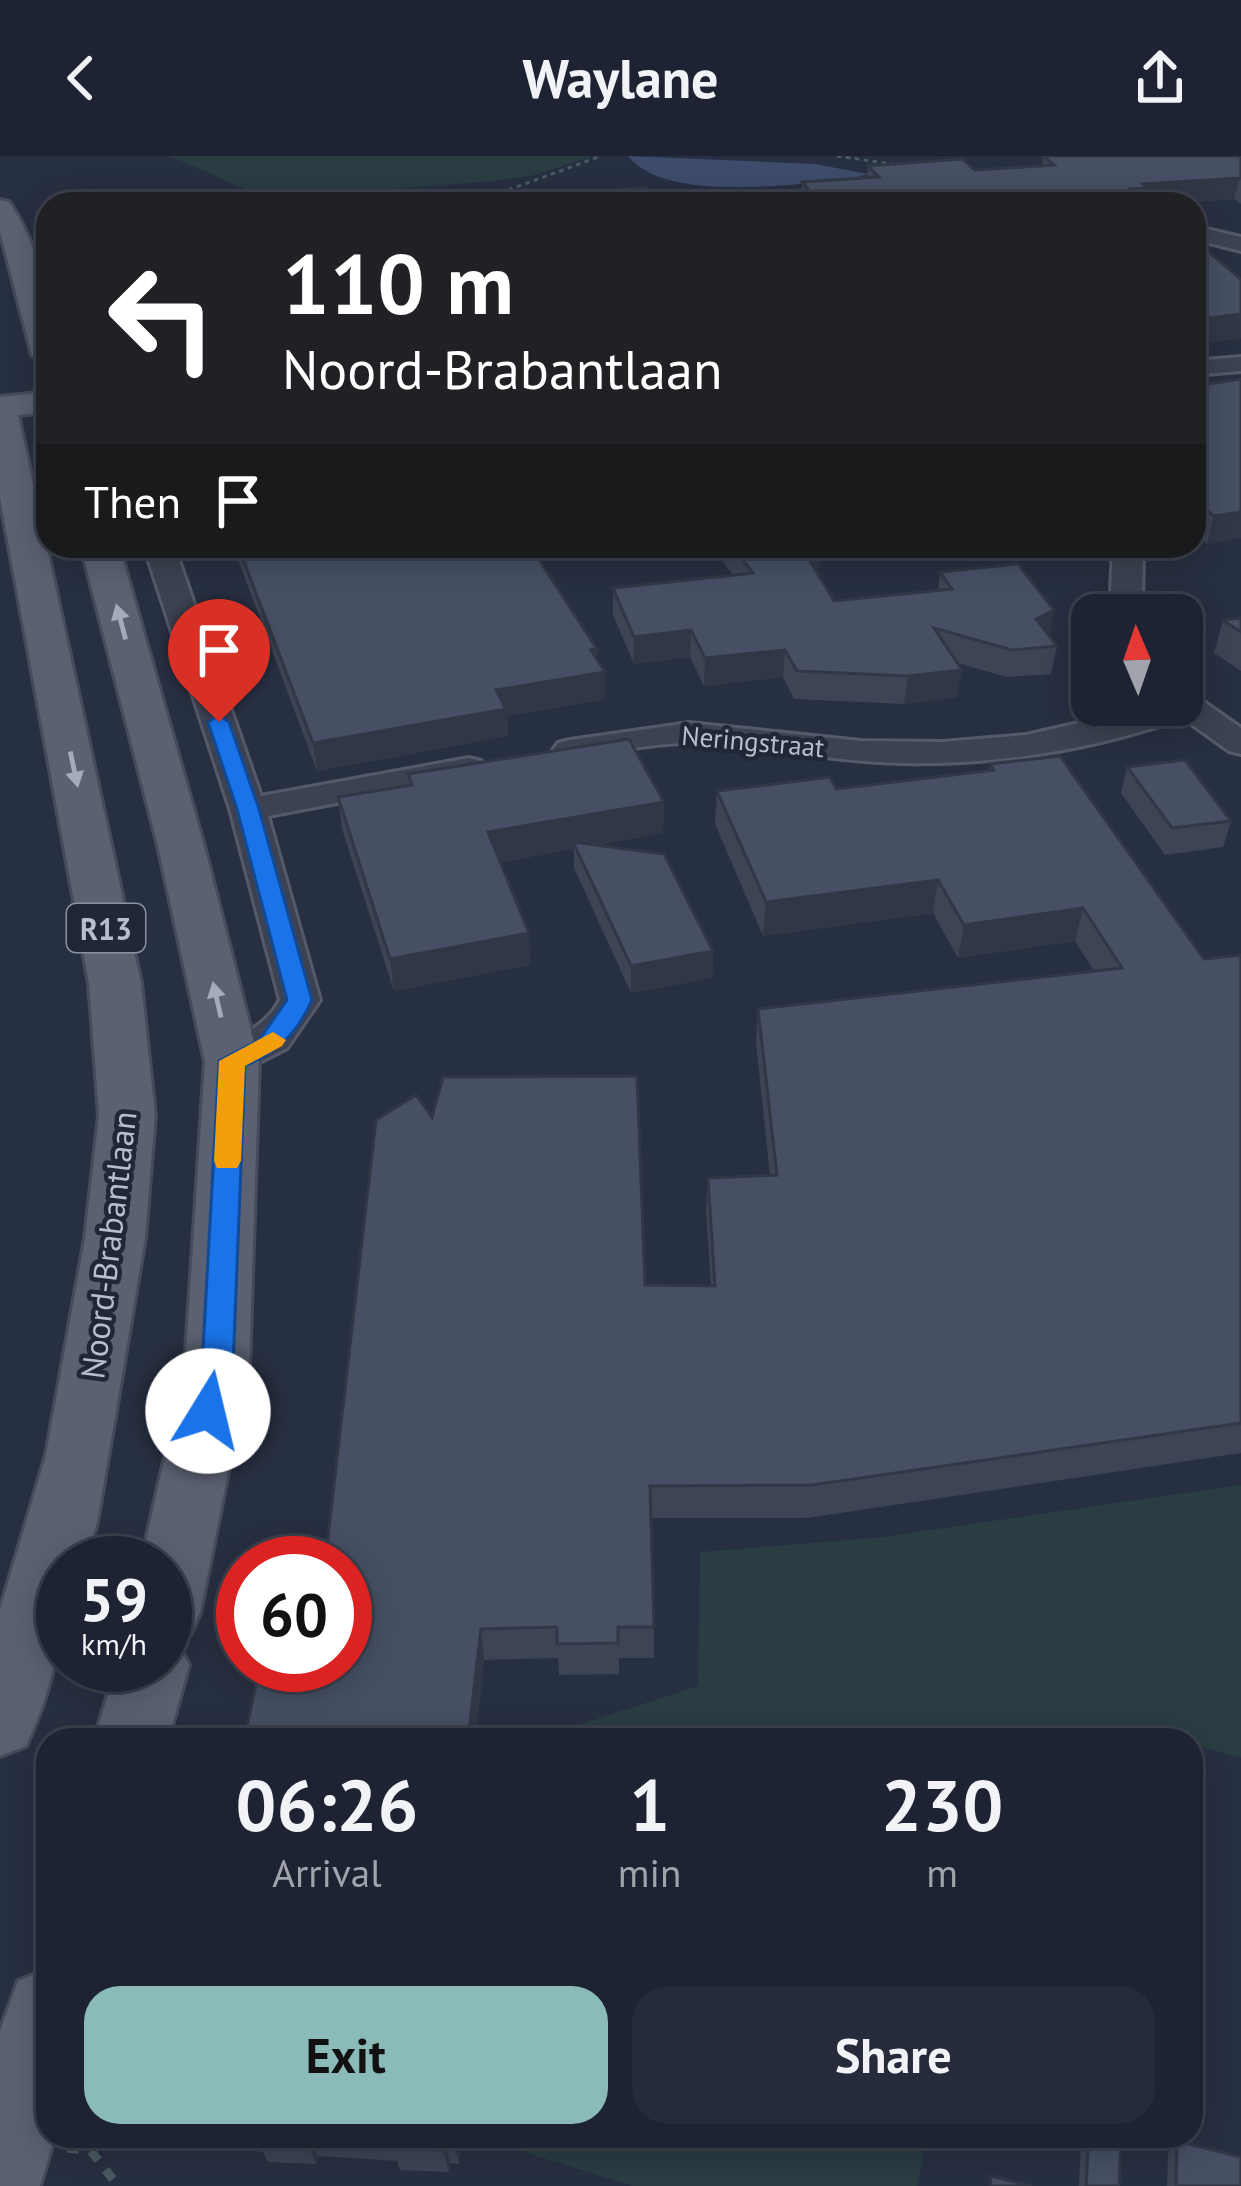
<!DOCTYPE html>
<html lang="en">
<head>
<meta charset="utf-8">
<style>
  :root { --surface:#1d2332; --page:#252b3a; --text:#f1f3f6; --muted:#a0a4ac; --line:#3b404d; --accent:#8bbbb9 }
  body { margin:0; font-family:"PT Sans",sans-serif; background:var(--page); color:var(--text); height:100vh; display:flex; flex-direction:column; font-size:45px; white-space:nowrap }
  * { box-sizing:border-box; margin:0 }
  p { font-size:39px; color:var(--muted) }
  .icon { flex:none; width:66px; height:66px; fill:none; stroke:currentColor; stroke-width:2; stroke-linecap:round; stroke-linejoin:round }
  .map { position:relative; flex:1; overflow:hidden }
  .details { position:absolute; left:36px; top:1572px; width:1167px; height:420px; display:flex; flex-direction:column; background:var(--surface); border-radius:36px; box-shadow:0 6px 30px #0003,0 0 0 3px var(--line) }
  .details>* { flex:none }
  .top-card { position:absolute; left:36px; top:36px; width:1170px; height:366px; border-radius:36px; box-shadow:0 6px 30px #0003,0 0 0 3px var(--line); background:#202124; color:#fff; overflow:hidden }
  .needle { width:78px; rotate:358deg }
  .fabs { position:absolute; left:1071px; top:438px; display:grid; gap:24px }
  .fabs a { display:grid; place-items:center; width:132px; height:132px; border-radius:24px; background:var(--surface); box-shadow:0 6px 30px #0003,0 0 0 3px var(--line); font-size:60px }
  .speed { position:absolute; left:36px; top:1380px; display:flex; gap:24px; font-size:60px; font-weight:700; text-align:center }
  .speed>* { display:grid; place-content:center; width:156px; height:156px; border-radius:50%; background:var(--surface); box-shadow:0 6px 30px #0003,0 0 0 3px var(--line); line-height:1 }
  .speed small { font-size:30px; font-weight:400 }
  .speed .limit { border:18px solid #d22; background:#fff; color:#111 }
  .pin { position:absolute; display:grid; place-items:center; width:102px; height:102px; color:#fff; margin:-123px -51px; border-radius:50% 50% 50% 0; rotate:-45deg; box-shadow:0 0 12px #0007 }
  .pin .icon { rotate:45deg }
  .me { position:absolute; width:132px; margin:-66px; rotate:9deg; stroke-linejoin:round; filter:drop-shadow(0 0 9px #0008) }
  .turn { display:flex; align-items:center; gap:42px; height:252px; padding:0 48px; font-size:54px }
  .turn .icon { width:156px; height:156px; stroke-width:2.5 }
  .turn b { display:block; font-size:84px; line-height:102px }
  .then { display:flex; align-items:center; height:114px; padding:0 48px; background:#0003; gap:24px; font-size:45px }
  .eta { display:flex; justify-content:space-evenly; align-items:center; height:204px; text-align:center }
  .eta b { font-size:72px; font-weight:600; line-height:84px }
  .button { display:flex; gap:24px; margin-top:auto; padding:24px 48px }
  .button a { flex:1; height:138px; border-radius:36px; background:var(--accent); color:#111; font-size:48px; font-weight:600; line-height:138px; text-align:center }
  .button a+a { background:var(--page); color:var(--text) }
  header { display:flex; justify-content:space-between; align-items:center; height:156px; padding:0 48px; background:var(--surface); font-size:54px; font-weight:600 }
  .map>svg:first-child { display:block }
  .green { fill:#293d43 }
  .water { fill:#3e4b6b }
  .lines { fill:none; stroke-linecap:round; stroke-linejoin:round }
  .minor-casing { stroke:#545a69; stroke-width:6 }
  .major-casing { stroke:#454b5b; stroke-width:6 }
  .path-far1 { stroke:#485a60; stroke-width:3; stroke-dasharray:4.5 4.5; stroke-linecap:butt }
  .path { stroke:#485a60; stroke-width:9; stroke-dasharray:12 12; stroke-linecap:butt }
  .minor { fill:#3c4252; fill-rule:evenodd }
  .major { fill:#5a6172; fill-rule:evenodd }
  .wall { fill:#3c4456 }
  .shaded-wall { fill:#313746 }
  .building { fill:#464f64; stroke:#313746; stroke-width:3 }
  .oneway { fill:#a6abba }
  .route { fill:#1a73e8; stroke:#114b97; stroke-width:3 }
  .slow { fill:#f59e0b }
  .labels { text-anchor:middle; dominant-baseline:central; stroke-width:9; stroke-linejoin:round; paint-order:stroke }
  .far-street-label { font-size:27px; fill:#b9becc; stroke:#202737 }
  .shield { fill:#202737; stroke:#8b919f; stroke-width:3 }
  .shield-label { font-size:30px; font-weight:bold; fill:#b9becc }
  .street-label { font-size:33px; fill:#b9becc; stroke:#202737 }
</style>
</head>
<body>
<header><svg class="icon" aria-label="back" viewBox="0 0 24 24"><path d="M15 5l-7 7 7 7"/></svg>Waylane<svg class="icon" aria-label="share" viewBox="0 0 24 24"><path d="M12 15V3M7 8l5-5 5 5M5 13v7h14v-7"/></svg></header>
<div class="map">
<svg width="1241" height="2030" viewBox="0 0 1241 2030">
  <rect width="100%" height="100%" fill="#272f42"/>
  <g class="green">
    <polygon points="170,0 593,0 531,20 493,25 267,43"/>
    <polygon points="1241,1329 1241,1601 1191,1589 1191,1584 1156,1581 570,1584 572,1571 698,1530 700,1396 875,1382"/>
    <polygon points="510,1980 928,1980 917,2030 633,2030 508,1991"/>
  </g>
  <path class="water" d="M628,0l187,8 53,10 -22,6c-56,4 -181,23 -218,-24z"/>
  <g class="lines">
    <g class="minor-casing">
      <g id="minor">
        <polygon points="1194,70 1241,81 1241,95 1194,83"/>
        <polygon points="1241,201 1241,215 1194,219 1194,205"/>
        <path d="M144,390h30l87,250 208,-38 12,3 5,7 -5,7 -12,3 -201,38 52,184 -33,48 -55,28 -15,-4 -6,-10c16,-26 51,-28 69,-62l-50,-191z"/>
        <polygon points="1113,390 1143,390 1142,459 1110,459"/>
        <path d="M1182,536l12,3 47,33v26l-12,-3 -46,-33c-90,32 -187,47 -282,45 -65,-1 -129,-16 -193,-20 -47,-2 -93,8 -138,17l-12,-3 -5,-7 5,-7 12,-3 119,-17 172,18 81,1 84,-7 131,-30h25z"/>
      </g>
    </g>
    <g class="major-casing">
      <g id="major">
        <path d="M0,44l9,2c35,52 39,101 39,162l-16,-9 -32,-124z"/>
        <path d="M48,236v20l-30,3 123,568 14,132 -10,123 -48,285 -12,40h-22c0,72 -7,116 -37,183l-26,10v-146l46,-155 39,-217 14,-123 -10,-132 -89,-486v-100z"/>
        <polygon points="81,390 119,390 204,690 259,906 249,1211 200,1457 190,1479 176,1485 189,1509 168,1584 94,1584 117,1509 165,1509 165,1407 141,1407 185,1211 205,906 158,690"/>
        <polygon points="48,1813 48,1980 55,1980 40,2030 0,2030 0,1875 18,1825"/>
      </g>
    </g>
    <g class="path-far1">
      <polyline points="837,0 899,9"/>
      <polyline points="642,34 705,39 738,48"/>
      <polyline points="500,37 601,0"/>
      <polyline points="511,41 605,35"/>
      <polyline points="240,48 428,46"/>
    </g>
    <g class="path">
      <polyline points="86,1980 91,1995"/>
      <polyline points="67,1992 91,1995 118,2030"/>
    </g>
    <use href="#minor" class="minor"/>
    <use href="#major" class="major"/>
  </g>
  <g class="wall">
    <polygon points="1043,0 1241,0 1241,48 1234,43 1171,48 801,48 802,26 867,22 868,10 975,14 1042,10"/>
    <polygon points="1194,230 1241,382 1207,388 1194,377"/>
    <polygon points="233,390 530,390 597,493 597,503 605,516 605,543 507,560 508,580 317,615"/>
    <polygon points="710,390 821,390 819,411 814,412 834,445 938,434 940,416 1054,454 1049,480 1057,490 1051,518 1007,521 957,507 957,541 904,548 794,543 783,521 704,530 690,501 634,508 613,459 613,432 733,419"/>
    <polygon points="1241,462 1241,515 1214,497 1223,464"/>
    <polygon points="990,608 1204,803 1241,799 1241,1297 807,1362 651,1362 654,1471 654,1502 619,1502 619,1518 559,1519 558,1502 484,1504 475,1584 244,1584 345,1509 432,961 645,1129 711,1130 706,1056 708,1022 770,1020 756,887 758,853 1094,815 1075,785 958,802 933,757 763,780 715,668 717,635 836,633 989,615"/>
    <polygon points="1127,611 1231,665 1223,691 1165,699 1121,637"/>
    <polygon points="408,618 664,646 663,677 596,689 713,795 712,822 631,837 574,712 574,693 500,706 529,777 530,809 394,835 342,673 338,641 409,630"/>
    <polygon points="222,1980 461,1980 459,2008 450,2007 449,2016 400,2014 397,2005 318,2000 316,2008 268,2006 263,1996 230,1992"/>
    <polygon points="1081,1980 1121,1980 1119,2030 1079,2030"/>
    <polygon points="1177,1985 1241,2030 1167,2030 1168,1997"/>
  </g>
  <g class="shaded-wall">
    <polygon points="1240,21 1234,43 1171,48 1129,48 1131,33 1143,28"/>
    <polygon points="1241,158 1241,183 1194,188 1194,164"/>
    <polygon points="1241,356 1241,382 1207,388 1214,360"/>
    <polygon points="625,390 685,390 625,399"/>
    <polygon points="800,390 821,390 819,411 798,415"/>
    <polygon points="1054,454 1049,481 1036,463"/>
    <polygon points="691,474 690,501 634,508 634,481"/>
    <polygon points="597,493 597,517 605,516 605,543 507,560 508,580 317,615 313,587 496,534"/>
    <polygon points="785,494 783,521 704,530 705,502"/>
    <polygon points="962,514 957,541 904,548 908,520"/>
    <polygon points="664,646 663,677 576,692 573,686 574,693 490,707 488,676"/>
    <polygon points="938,724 933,757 763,780 766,746"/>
    <polygon points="1083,752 1075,785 958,802 964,769"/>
    <polygon points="529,777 530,809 394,835 390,803"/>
    <polygon points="713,795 712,822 631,837 631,810"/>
    <polygon points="481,1473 484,1504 475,1584 468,1584"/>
    <polygon points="308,1980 318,2000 316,2008 306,1986"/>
    <polygon points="454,1980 461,1980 459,2008 453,1986"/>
    <polygon points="445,1985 450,2007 449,2016 443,1994"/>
  </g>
  <g class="building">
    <polygon points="1043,0 1241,0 1241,22 1143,28 1148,32 1131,33 1150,48 821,48 802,26 879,21 868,10 962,3 975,14 1054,9"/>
    <polygon points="646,31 664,48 428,48 423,41 514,35 522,44"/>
    <polygon points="1194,84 1241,123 1241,158 1194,164"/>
    <polygon points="1241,223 1241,356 1214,360 1194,344 1194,230"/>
    <polygon points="238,390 530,390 597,493 591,494 605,516 496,534 506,553 313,587"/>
    <polygon points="732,390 801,390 834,445 952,433 940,416 1018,408 1054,454 1036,463 1057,490 1012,494 934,472 962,514 908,520 797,515 785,494 705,502 691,474 634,481 613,432 753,417"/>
    <polygon points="1241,462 1241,476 1223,464"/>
    <polygon points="629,583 664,646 488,676 529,777 390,803 338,641 412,629 408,618"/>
    <polygon points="1060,600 1204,803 1241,799 1241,1267 812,1329 650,1330 654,1471 618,1471 618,1487 557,1488 557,1471 481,1473 468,1584 244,1584 260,1509 345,1509 345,1407 325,1407 376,964 416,939 432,961 443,921 637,920 645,1129 715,1130 708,1022 777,1019 758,853 1122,812 1083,752 964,769 938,724 766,746 717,635 830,621 836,633 994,614 990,608"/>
    <polygon points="1185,604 1231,665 1172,672 1127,611"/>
    <polygon points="573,686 664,698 713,795 631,810"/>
    <polygon points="258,1980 308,1980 306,1986 257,1984"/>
    <polygon points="343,1980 454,1980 453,1986 445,1985 443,1994 393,1992 395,1983"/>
    <polygon points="1089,1980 1121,1980 1119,2030 1086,2030"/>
    <polygon points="1177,1985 1241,2001 1241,2030 1176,2030"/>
    <polygon points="991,2020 1032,2030 990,2030"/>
  </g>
  <defs><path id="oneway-solid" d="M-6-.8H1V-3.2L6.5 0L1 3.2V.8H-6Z" transform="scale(3)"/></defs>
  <g class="oneway">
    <use href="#oneway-solid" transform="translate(121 466) rotate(-105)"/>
    <use href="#oneway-solid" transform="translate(74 613) rotate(78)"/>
    <use href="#oneway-solid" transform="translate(217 844) rotate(-103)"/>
  </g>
  <path class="route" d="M219,559l10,7 30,87 53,191c-15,34 -34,51 -67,66l-12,301 -14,53 -11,4 -10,-4 -5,-9 9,-44 17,-306 40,-21 28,-40 -50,-191 -29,-87z"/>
  <polygon class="slow" points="273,876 286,884 282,890 245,910 241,1005 237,1012 217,1012 214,1005 219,905"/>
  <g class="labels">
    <g class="far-street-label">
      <text transform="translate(753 585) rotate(5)">Neringstraat</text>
    </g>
    <rect class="shield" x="67" y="748" width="78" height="48" rx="9"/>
    <g class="shield-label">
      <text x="106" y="772">R13</text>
    </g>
    <g class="street-label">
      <text transform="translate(108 1089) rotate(-83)">Noord-Brabantlaan</text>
    </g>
  </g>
</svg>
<div class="fabs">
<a><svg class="needle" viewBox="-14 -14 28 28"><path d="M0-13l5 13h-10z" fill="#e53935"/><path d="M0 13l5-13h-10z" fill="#a0a4ac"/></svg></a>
</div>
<div class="speed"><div>59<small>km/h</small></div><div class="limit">60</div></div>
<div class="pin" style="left:219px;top:566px;background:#d93025"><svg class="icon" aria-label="arrive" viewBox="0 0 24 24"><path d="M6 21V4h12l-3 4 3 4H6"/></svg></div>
<svg class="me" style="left:208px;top:1255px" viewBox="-20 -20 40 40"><circle r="19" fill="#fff"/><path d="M0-13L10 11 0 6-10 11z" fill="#1a73e8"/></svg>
<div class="top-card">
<div class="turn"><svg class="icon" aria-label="left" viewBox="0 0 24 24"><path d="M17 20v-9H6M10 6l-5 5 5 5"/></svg><div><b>110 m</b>Noord-Brabantlaan</div></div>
<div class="then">Then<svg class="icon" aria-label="arrive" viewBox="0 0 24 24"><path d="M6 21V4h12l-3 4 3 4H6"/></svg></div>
</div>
<section class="details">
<div class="eta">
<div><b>06:26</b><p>Arrival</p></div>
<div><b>1</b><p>min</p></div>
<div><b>230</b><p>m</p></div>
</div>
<div class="button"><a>Exit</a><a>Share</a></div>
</section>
</div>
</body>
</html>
